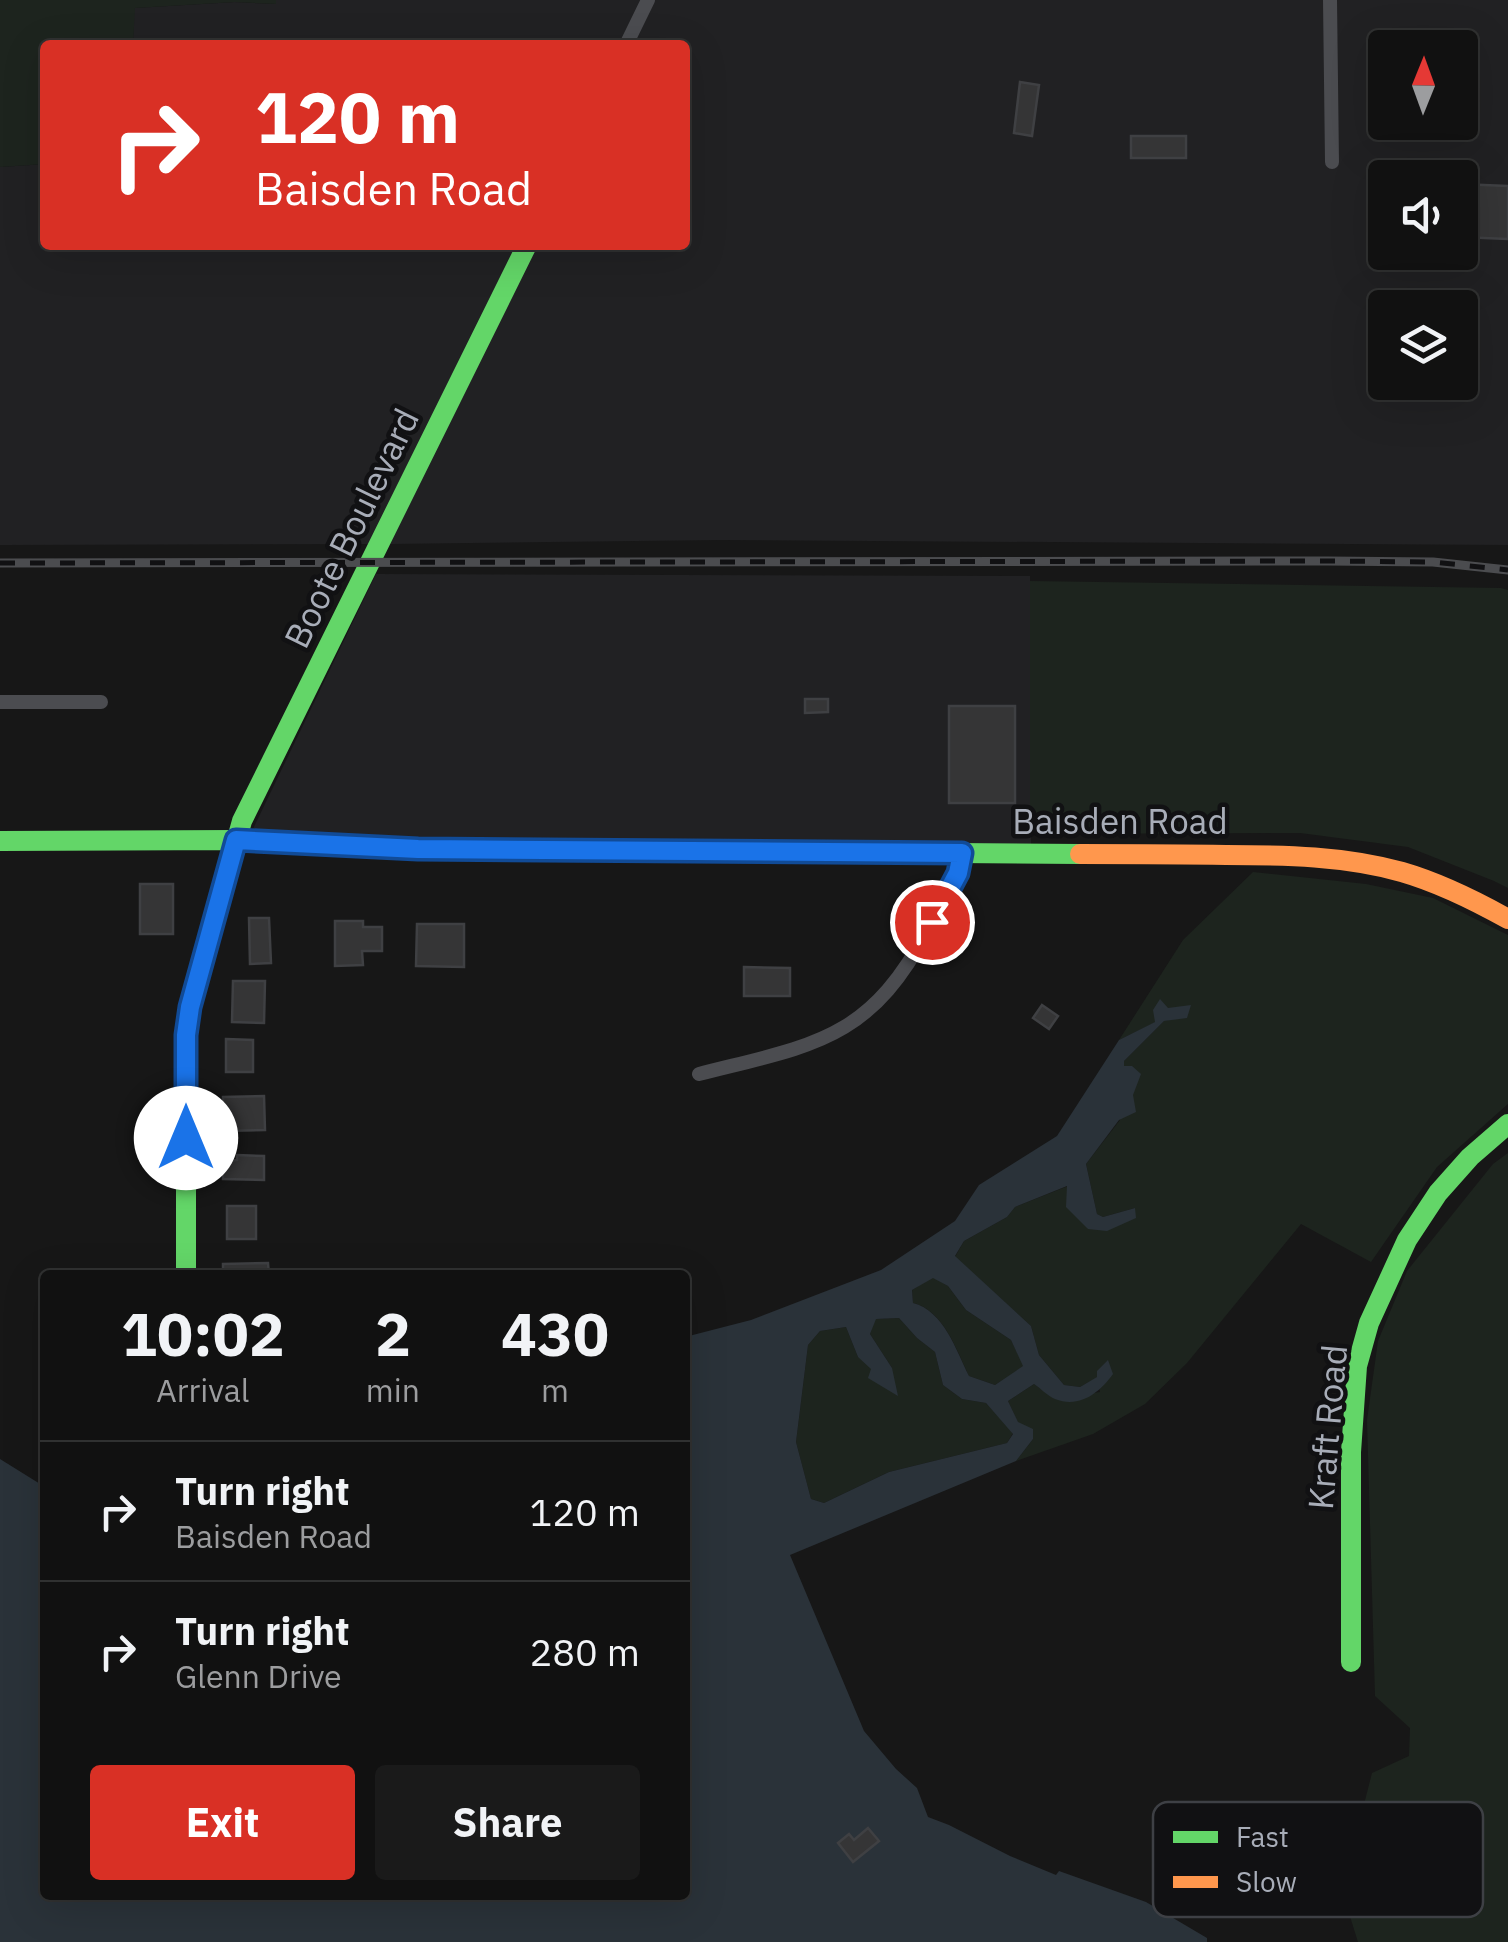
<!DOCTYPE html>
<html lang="en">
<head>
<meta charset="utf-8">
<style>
  :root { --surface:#111; --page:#1a1a1a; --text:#f1f3f6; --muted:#9c9d9f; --line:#303131; --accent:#d93025 }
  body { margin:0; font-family:"IBM Plex Sans",sans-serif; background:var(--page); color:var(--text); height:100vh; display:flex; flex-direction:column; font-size:38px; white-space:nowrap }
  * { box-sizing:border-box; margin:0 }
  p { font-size:32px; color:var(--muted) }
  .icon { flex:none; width:55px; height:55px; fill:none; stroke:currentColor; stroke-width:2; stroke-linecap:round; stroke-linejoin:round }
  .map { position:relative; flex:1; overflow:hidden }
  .panel { position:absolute; left:40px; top:1270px; width:650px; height:630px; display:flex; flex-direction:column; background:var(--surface); border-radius:10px; box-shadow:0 10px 40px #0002,0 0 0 2px var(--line) }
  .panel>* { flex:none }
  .banner { position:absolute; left:40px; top:40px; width:650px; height:210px; border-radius:10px; box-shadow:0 10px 40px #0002,0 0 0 2px var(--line); background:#d93025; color:#fff; overflow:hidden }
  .needle { width:65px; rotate:1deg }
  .tools { position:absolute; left:1368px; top:30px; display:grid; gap:20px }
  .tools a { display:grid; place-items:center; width:110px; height:110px; border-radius:10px; background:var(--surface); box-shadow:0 10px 40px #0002,0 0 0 2px var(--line); font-size:50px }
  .pin { position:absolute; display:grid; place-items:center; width:85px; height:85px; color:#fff; margin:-42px; border:5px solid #fff; border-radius:50%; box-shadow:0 2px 10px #0007 }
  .me { position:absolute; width:110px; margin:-55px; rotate:0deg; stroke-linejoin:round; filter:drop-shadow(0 0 8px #0008) }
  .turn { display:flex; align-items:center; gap:35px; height:210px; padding:0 50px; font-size:45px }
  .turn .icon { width:130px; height:130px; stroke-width:2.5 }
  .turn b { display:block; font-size:70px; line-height:85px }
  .eta { display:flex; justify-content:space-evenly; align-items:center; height:170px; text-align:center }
  .eta b { font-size:60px; font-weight:700; line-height:70px }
  .action { display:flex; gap:20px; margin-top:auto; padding:20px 50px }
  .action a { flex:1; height:115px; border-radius:10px; background:var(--accent); color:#fff; font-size:40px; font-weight:700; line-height:115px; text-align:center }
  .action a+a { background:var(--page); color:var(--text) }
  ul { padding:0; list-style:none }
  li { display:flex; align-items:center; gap:30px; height:140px; padding:0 50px; border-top:2px solid var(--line) }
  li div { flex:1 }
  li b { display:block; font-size:38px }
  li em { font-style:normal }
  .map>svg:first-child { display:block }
  .built { fill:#212123; fill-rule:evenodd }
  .green { fill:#1d241e }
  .water { fill:#2a3239; fill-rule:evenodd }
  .building { fill:#353536; stroke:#3f4043; stroke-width:2.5 }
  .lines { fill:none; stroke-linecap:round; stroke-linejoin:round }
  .street { stroke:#4b4c50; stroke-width:14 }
  .fast { stroke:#63d668; stroke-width:20 }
  .slow { stroke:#ff974d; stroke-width:20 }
  .rail-casing { stroke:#4b4c4f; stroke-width:9 }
  .rail { stroke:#111113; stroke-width:5; stroke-dasharray:15; stroke-linecap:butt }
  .route-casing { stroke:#114b97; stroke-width:25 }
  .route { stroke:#1a73e8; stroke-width:18 }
  .labels { text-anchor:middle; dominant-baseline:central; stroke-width:9; stroke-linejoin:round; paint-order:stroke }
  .street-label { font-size:35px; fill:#a8adb8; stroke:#111113 }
  .key { fill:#111113; stroke:#3e4045; stroke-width:2.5 }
  .key-label { font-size:28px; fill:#a8adb8 }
</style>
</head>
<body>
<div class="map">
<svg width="1508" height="1942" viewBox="0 0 1508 1942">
  <rect width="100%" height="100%" fill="#171717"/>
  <g class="built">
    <path d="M276,0h1232v545l-787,-5 -331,4 -390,1v-378l45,-3v81h640v-200h-552l1,-37 101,-6 40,2zM1385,48h75v74h-75zM1385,178h75v74h-75zM1385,308h75v74h-75z"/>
    <polygon points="376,574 1030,576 1031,847 505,844 251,833"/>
  </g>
  <g class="green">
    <polygon points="0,0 276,0 276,4 235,2 135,8 133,45 45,45 45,164 0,167"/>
    <polygon points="1030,581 1501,588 1508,590 1508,888 1494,881 1408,847 1300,833 1030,834"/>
    <polygon points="1253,872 1366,884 1433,898 1508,935 1508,1104 1437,1167 1371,1262 1301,1224 1187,1363 1145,1404 1093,1434 1016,1461 1033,1439 1018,1423 1008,1401 1034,1384 1056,1399 1100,1392 1097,1371 1098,1377 1080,1387 1064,1385 1039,1355 1031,1326 955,1257 964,1241 1007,1217 1015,1207 1068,1186 1088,1229 1135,1208 1103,1217 1097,1214 1086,1164 1120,1120 1124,1061 1164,1021 1178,1018 1191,1005 1119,1040 1183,940"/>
    <polygon points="1508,1153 1508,1942 1358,1942 1342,1891 1372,1773 1409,1756 1410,1728 1375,1696 1367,1420 1378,1341 1407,1271 1493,1164"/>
    <path d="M933,1277l15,9 18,24 45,30 13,26 -29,19 -26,-9c-13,-27 -25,-65 -56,-73l-1,-13z"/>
    <polygon points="899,1318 917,1338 935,1352 943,1385 962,1399 986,1403 1013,1433 1007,1443 889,1472 824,1503 811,1499 796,1442 808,1345 820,1331 846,1327 858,1357 892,1368 870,1334 875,1319"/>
  </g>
  <path class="water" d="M1160,999l8,9 23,-3 -4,13 -23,3 -40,40v5h8l9,8 -8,21 3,17 -17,8 -33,44 11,50 6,3 32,-9 1,10 -29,13 -19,-2 -22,-22 1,-21 -52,21 -8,10 -43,24 -9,15 76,70 8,29 25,30 16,2 17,-10v-6l11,-11 5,14c-13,18 -33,35 -58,25 -7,-3 -15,-11 -21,-15l-26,17 10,21 15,7v10l-17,22 -226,94 74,176 32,38 21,19 11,29 21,8 61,31 46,19 3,-4 87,31 61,36v4h-1207v-483l45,28v408h640v-558l66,-17 130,-50 74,-49 24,-36 78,-49 62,-96 36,-18 -2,-12zM933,1278l15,8 18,24 45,30 12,26 -28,19 -26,-9c-13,-26 -25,-65 -56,-73l-1,-13zM899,1318l18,20 18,14 8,33 19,14 24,4 27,31 -6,9 -118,29 -65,31 -13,-4 -15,-57 12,-97 12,-14 26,-4 12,30 13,12 -3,9 30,18 -6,-28 -22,-34 6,-15z"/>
  <g class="building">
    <polygon points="1020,82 1039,85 1032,136 1014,133"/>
    <rect x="1131" y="136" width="55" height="22"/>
    <polygon points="1460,184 1508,186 1508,239 1460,237"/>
    <polygon points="805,699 828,699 828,712 805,713"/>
    <rect x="949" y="706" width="66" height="97"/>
    <rect x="140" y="884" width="33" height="50"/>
    <polygon points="249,918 269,918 271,963 250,964"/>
    <polygon points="335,921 363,921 363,927 382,927 382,951 362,951 363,965 335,966"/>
    <polygon points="417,924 464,924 464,967 416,966"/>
    <polygon points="744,967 790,968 790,996 744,996"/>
    <polygon points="233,981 265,981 264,1023 232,1022"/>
    <polygon points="1042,1005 1058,1016 1049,1029 1033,1018"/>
    <polygon points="226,1039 253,1040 253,1072 226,1072"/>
    <polygon points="264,1096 265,1130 224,1131 223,1097"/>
    <polygon points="237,1155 264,1156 264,1180 223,1179 223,1162 237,1160"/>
    <rect x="227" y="1206" width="29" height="33"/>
    <polygon points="268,1263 269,1275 223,1275 223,1264"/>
    <polygon points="868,1828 879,1841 853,1862 838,1843 849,1834 854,1840"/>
  </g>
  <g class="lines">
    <g class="street">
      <polyline points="1330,0 1332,162"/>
      <polyline points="626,45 648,0"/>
      <polyline points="0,702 101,702"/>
      <path d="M699,1074c113,-29 170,-32 229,-145 13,-25 28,-49 34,-76"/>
    </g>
    <g class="fast">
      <polyline points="0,841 236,840 418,849 1080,854"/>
      <polyline points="186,1275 186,1035 190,1007 242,821 527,245"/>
      <polyline points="1351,1662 1351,1452 1357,1366 1369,1323 1407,1240 1438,1193 1470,1157 1508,1124"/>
    </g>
    <path class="slow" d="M1080,854c49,0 97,0 146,1 59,0 119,1 176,17 38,11 72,28 106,47"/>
    <g class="rail-casing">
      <polyline id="rail" points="0,563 1328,561 1433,562 1508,570"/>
    </g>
    <use href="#rail" class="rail"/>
  </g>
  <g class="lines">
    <g class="route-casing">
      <polyline id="route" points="186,1138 186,1035 190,1007 236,840 418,849 962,853 958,873 932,922"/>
    </g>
    <use href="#route" class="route"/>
  </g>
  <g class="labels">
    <g class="street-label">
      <text transform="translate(351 528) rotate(-64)">Boote Boulevard</text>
      <text x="1120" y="821">Baisden Road</text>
      <text transform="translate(1327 1427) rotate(-85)">Kraft Road</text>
    </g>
  </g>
  <rect x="1153" y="1802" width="330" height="115" rx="15" class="key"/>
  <rect x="1173" y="1831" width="45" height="12" fill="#63d668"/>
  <rect x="1173" y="1876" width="45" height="12" fill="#ff974d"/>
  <g class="key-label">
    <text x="1236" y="1847">Fast</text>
    <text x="1236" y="1892">Slow</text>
  </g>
</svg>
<div class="tools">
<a><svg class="needle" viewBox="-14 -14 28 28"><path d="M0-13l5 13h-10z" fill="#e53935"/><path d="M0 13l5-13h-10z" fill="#9c9d9f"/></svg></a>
<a><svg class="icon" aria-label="sound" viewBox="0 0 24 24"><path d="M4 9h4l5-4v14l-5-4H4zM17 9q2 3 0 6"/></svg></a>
<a><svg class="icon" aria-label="layers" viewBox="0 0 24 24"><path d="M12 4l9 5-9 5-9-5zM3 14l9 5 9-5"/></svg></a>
</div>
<div class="pin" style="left:932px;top:922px;background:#d93025"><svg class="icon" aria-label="arrive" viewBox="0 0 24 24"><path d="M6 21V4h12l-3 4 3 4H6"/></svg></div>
<svg class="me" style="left:186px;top:1138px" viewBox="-20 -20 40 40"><circle r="19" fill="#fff"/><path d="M0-13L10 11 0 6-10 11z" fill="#1a73e8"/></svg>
<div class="banner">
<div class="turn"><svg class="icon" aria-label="right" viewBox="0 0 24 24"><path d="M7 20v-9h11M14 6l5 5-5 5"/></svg><div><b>120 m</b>Baisden Road</div></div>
</div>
<section class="panel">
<div class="eta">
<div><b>10:02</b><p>Arrival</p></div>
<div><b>2</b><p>min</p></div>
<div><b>430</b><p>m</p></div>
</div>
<ul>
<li><svg class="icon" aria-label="right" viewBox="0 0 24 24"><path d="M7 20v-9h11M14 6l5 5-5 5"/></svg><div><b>Turn right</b><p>Baisden Road</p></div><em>120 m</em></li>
<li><svg class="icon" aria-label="right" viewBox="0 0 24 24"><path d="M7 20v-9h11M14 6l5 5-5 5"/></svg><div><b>Turn right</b><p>Glenn Drive</p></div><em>280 m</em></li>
</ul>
<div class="action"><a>Exit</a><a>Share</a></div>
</section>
</div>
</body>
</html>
